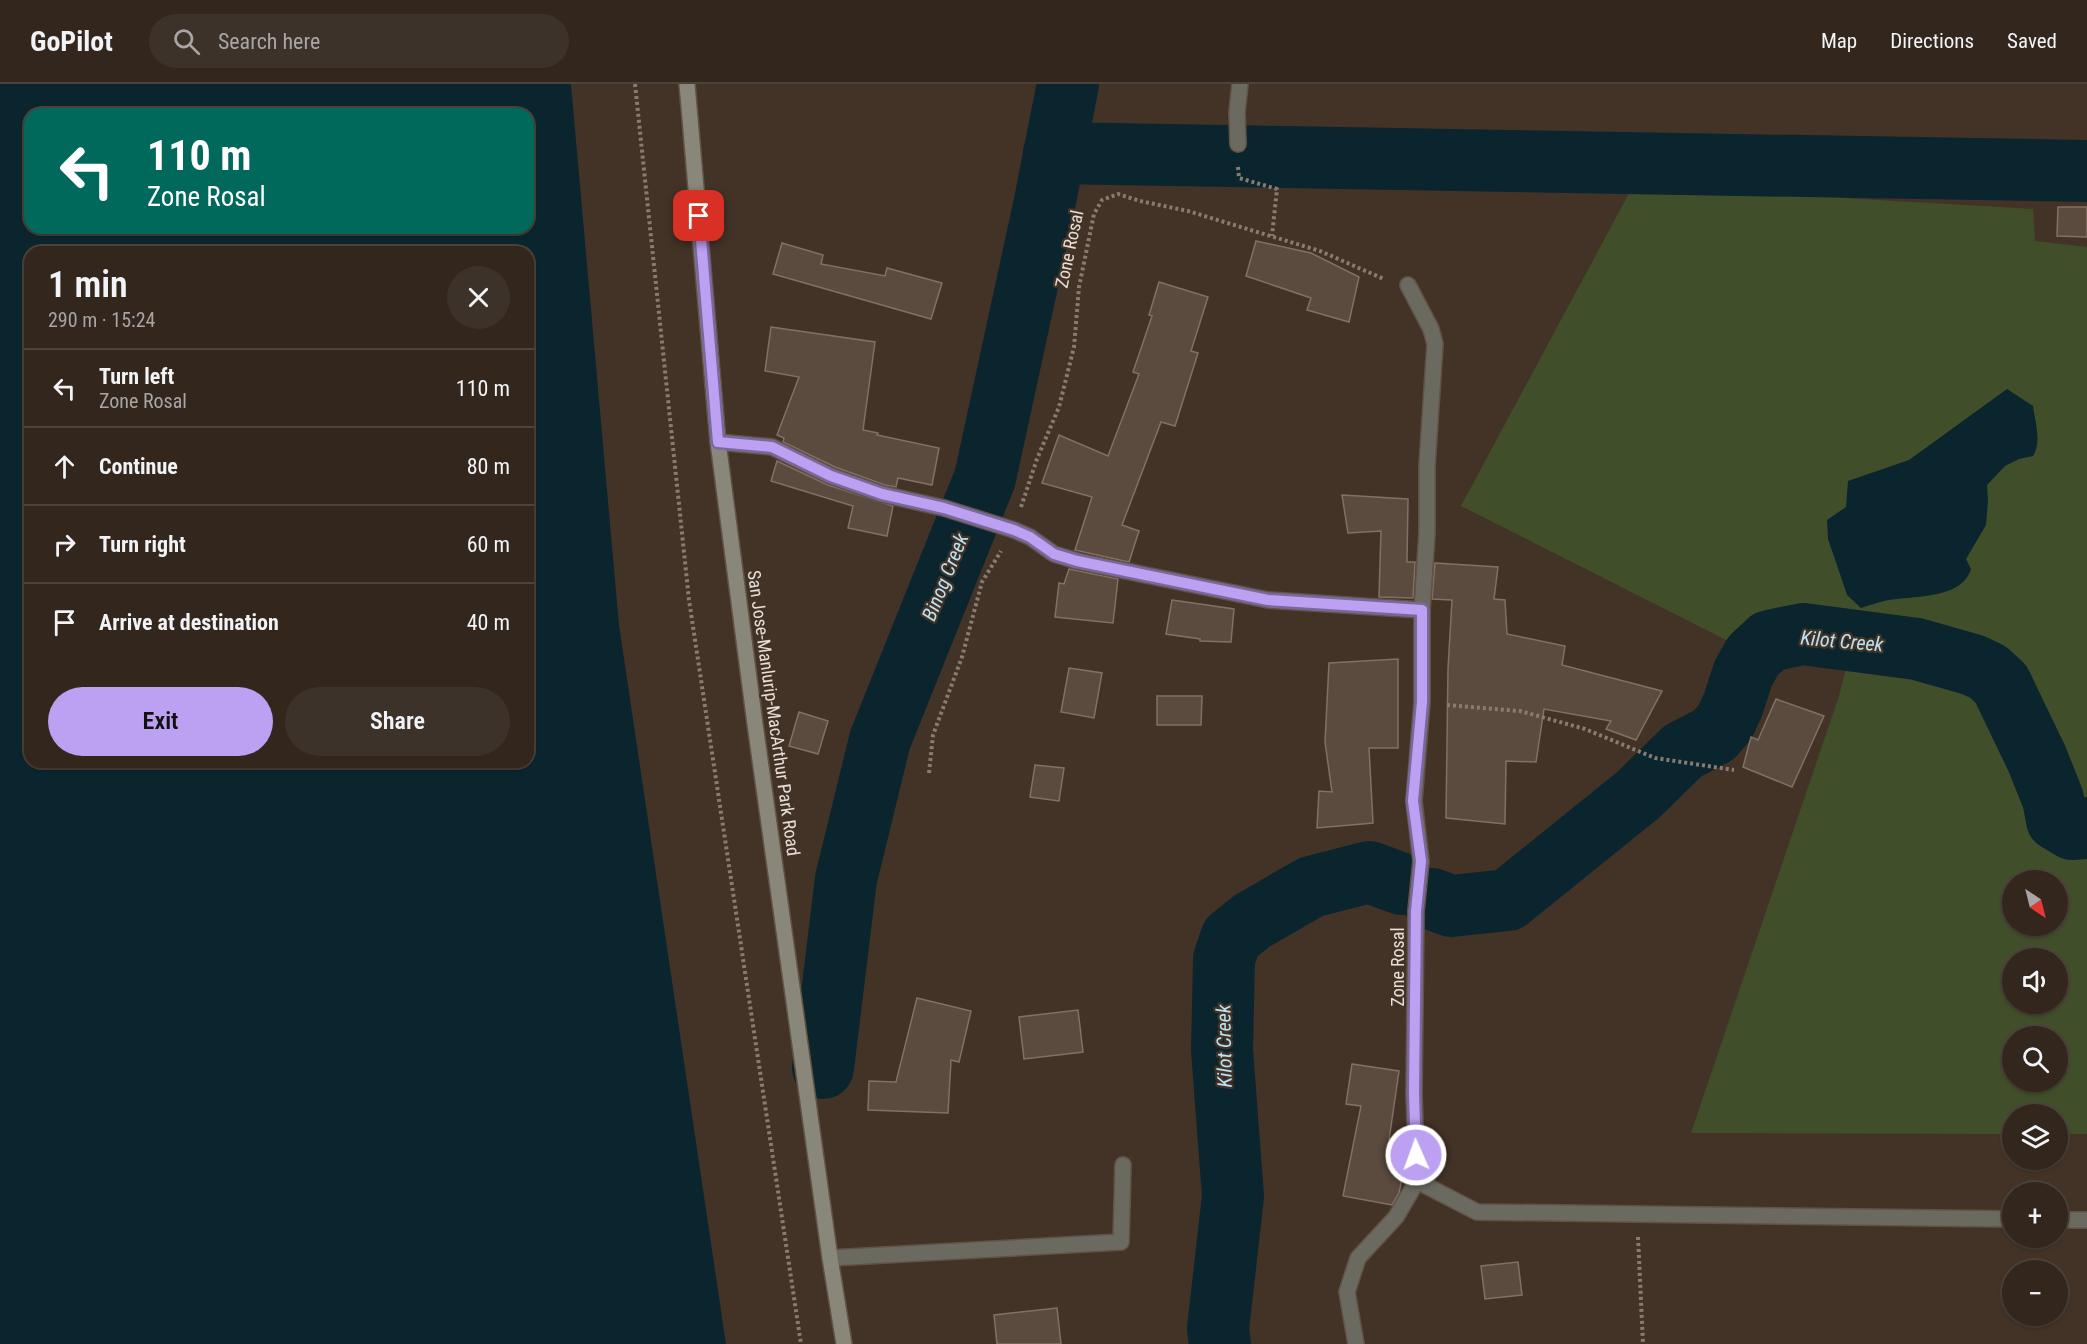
<!DOCTYPE html>
<html lang="en">
<head>
<meta charset="utf-8">
<style>
  :root { --surface:#32261d; --page:#3d322a; --text:#f1f3f6; --muted:#a8a5a4; --line:#4d433b; --accent:#bca0f2 }
  body { margin:0; font-family:"Roboto Condensed",sans-serif; background:var(--page); color:var(--text); height:100vh; display:flex; flex-direction:column; font-size:22px; white-space:nowrap }
  * { box-sizing:border-box; margin:0 }
  p { font-size:20px; color:var(--muted) }
  .icon { flex:none; width:33px; height:33px; fill:none; stroke:currentColor; stroke-width:2; stroke-linecap:round; stroke-linejoin:round }
  .map { position:relative; flex:1; overflow:hidden }
  .details { position:absolute; left:24px; top:162px; width:510px; height:522px; display:flex; flex-direction:column; background:var(--surface); border-radius:18px; box-shadow:0 2px 4px #0004,0 0 0 2px var(--line) }
  .details>* { flex:none }
  .guide { position:absolute; left:24px; top:24px; width:510px; height:126px; border-radius:18px; box-shadow:0 2px 4px #0004,0 0 0 2px var(--line); background:#00695c; color:#fff; overflow:hidden }
  .needle { width:39px; rotate:145deg }
  .controls { position:absolute; left:2002px; top:786px; display:grid; gap:12px }
  .controls a { display:grid; place-items:center; width:66px; height:66px; border-radius:50%; background:var(--surface); box-shadow:0 2px 4px #0004,0 0 0 2px var(--line); font-size:30px }
  .pin { position:absolute; display:grid; place-items:center; width:51px; height:51px; color:#fff; margin:-26px; border-radius:12px; box-shadow:0 3px 9px #0006 }
  .me { position:absolute; width:66px; margin:-33px; rotate:358deg; stroke-linejoin:round; filter:drop-shadow(0 0 4px #0008) }
  .turn { display:flex; align-items:center; gap:21px; height:126px; padding:0 24px; font-size:27px }
  .turn .icon { width:78px; height:78px; stroke-width:2.5 }
  .turn b { display:block; font-size:42px; line-height:51px }
  .round { display:grid; place-items:center; flex:none; width:63px; height:63px; border-radius:32px; background:var(--page) }
  .headline { display:flex; align-items:center; justify-content:space-between; height:102px; padding:0 24px }
  h1 { font-size:36px; font-weight:600; line-height:45px }
  .primary-button { display:flex; gap:12px; margin-top:auto; padding:12px 24px }
  .primary-button a { flex:1; height:69px; border-radius:36px; background:var(--accent); color:#111; font-size:24px; font-weight:600; line-height:69px; text-align:center }
  .primary-button a+a { background:var(--page); color:var(--text) }
  ul { padding:0; list-style:none }
  li { display:flex; align-items:center; gap:18px; height:78px; padding:0 24px; border-top:2px solid var(--line) }
  li div { flex:1 }
  li b { display:block; font-size:22px }
  li em { font-style:normal }
  header { display:flex; align-items:center; gap:36px; box-sizing:border-box; height:84px; padding:0 30px; background:var(--surface); border-bottom:2px solid var(--line) }
  header strong { font-size:28px }
  nav { display:flex; gap:33px; margin-inline-start:auto; font-size:21px }
  .search { width:420px; height:54px; background:var(--page); display:flex; align-items:center; gap:15px; box-sizing:border-box; padding:0 21px; border-radius:33px; color:var(--muted); font-size:22px }
  .map>svg:first-child { display:block }
  .green { fill:#404f2a; fill-rule:evenodd }
  .water { fill:#0b252f; fill-rule:evenodd }
  .lines { fill:none; stroke-linecap:round; stroke-linejoin:round }
  .river { stroke:#0b252f; stroke-width:62 }
  .building { fill:#5b4a3e; stroke:#837063; stroke-width:1.5 }
  .service-casing { stroke:#615246; stroke-width:18 }
  .minor-casing { stroke:#615246; stroke-width:18 }
  .secondary-casing { stroke:#615246; stroke-width:18 }
  .path { stroke:#897b71; stroke-width:4; stroke-dasharray:3 3; stroke-linecap:butt }
  .service { stroke:#6b6a61; stroke-width:15 }
  .minor { stroke:#6b6a61; stroke-width:15 }
  .secondary { stroke:#888779; stroke-width:15 }
  .route-casing { stroke:#7a689d; stroke-width:15 }
  .route { stroke:#bca0f2; stroke-width:10 }
  .labels { text-anchor:middle; dominant-baseline:central; stroke-width:4.5; stroke-linejoin:round; paint-order:stroke }
  .street-label { font-size:18px; fill:#e8ded6; stroke:#433327 }
  .water-label { font-size:20px; font-style:italic; fill:#bbe3f4; stroke:#433327 }
</style>
</head>
<body>
<header>
<strong>GoPilot</strong>
<div class="search"><svg class="icon" aria-label="search" viewBox="0 0 24 24"><circle cx="10" cy="10" r="6"/><path d="M15 15l6 6"/></svg>Search here</div>
<nav><a>Map</a><a>Directions</a><a>Saved</a></nav>
</header>
<div class="map">
<svg width="2087" height="1260" viewBox="0 0 2087 1260">
  <rect width="100%" height="100%" fill="#433327"/>
  <g class="green">
    <polygon points="1633,102 2033,125 2035,157 2087,163 2087,724 2080,723 2012,580 1995,568 1907,543 1807,529 1759,532 1744,544 1734,560 1461,422"/>
    <path d="M1849,573l66,12 73,24 52,139 24,16 23,4v282h-29v-20h-45v20l-322,-1 148,-437zM2013,796h45v46h-45zM2013,874h45v46h-45zM2013,952h45v46h-45z"/>
  </g>
  <g class="water">
    <path d="M0,0h571l48,541 107,719h-726zM30,30h498v114h-498zM30,168h498v510h-498z"/>
    <path d="M2007,305l26,17c2,16 9,36 0,50l-14,3 -14,7 -18,19 1,16 -2,24 -20,34 5,10c-10,32 -60,26 -87,32 -8,2 -16,5 -23,7l-14,-13 -5,-15 -14,-41 -1,-19 19,-13 2,-26 61,-21z"/>
  </g>
  <g class="lines">
    <g class="river">
      <polyline points="1054,69 2087,87"/>
      <polyline points="1432,815 1451,822 1508,816 1638,711 1683,667 1714,651 1725,638 1733,621 1743,590 1753,572 1769,557 1803,550 1917,565 1973,581 1988,588 2001,600 2037,675 2053,715 2057,736 2072,745 2087,744"/>
      <polyline points="823,984 846,795 880,656 985,394 1044,122 1068,0"/>
      <polyline points="1220,1260 1218,1245 1233,1112 1222,966 1224,875 1231,854 1252,837 1311,803 1369,788 1402,800"/>
    </g>
  </g>
  <g class="building">
    <polygon points="2058,123 2087,123 2087,153 2057,152"/>
    <polygon points="1256,157 1311,169 1359,193 1349,238 1307,226 1311,214 1246,192"/>
    <polygon points="782,159 823,171 821,180 885,192 887,184 942,199 931,235 773,190"/>
    <polygon points="1159,198 1208,213 1191,267 1198,269 1175,342 1161,338 1122,441 1139,447 1129,478 1075,466 1092,413 1042,399 1059,351 1108,372 1139,290 1133,288 1152,232 1149,231"/>
    <polygon points="771,243 875,258 863,346 878,349 877,351 939,364 932,401 898,394 896,403 885,401 835,383 783,358 784,354 777,351 799,293 765,287"/>
    <polygon points="777,377 828,401 893,422 887,452 848,444 853,422 771,397"/>
    <polygon points="1342,411 1408,415 1407,478 1415,478 1413,514 1379,513 1381,447 1348,449"/>
    <polygon points="1435,479 1498,483 1494,515 1505,516 1507,550 1565,562 1562,581 1662,607 1636,656 1606,645 1611,637 1544,625 1536,678 1506,677 1505,740 1446,734 1448,585 1452,516 1432,515"/>
    <polygon points="1069,485 1118,495 1113,539 1055,533 1059,499 1064,500"/>
    <polygon points="1172,516 1234,525 1231,558 1200,557 1200,555 1166,550"/>
    <polygon points="1398,575 1398,664 1369,664 1373,739 1317,744 1319,707 1332,708 1325,658 1329,579"/>
    <polygon points="1069,584 1102,589 1094,634 1061,628"/>
    <polygon points="1157,612 1202,612 1201,641 1157,641"/>
    <polygon points="1776,615 1824,632 1792,703 1743,683 1751,653 1758,656"/>
    <polygon points="799,628 828,637 818,670 789,662"/>
    <polygon points="1035,681 1064,684 1059,717 1030,713"/>
    <polygon points="917,914 971,927 959,978 951,976 948,1029 868,1026 869,997 896,998"/>
    <polygon points="1078,926 1083,968 1024,975 1019,933"/>
    <polygon points="1352,980 1399,987 1387,1070 1406,1074 1399,1109 1392,1121 1343,1112 1361,1022 1346,1020"/>
    <polygon points="1518,1178 1522,1211 1485,1215 1481,1182"/>
    <polygon points="1057,1224 1061,1260 997,1260 994,1231"/>
  </g>
  <g class="lines">
    <g class="service-casing">
      <g id="service">
        <polyline points="718,358 772,363 831,392 882,410 944,424 1014,446 1030,453 1054,470 1077,477 1268,516 1422,526 1427,449 1427,382 1435,260 1431,245 1408,201"/>
        <polyline points="1417,1097 1477,1128 2013,1135"/>
        <polyline points="2058,1136 2087,1136"/>
      </g>
    </g>
    <g class="minor-casing">
      <g id="minor">
        <polyline points="1238,60 1237,28 1240,0"/>
        <polyline points="830,1174 1121,1158 1123,1081"/>
        <polyline points="1356,1260 1347,1208 1358,1174 1396,1133 1417,1097 1414,1010 1416,827 1421,777 1414,717 1422,618 1422,526"/>
      </g>
    </g>
    <g class="secondary-casing">
      <polyline id="secondary" points="687,0 718,358 755,640 830,1174 844,1260"/>
    </g>
    <g class="path">
      <polyline points="635,0 689,516 801,1260"/>
      <polyline points="1238,83 1239,94 1277,105 1272,152"/>
      <polyline points="1021,423 1037,375 1059,323 1074,263 1079,203 1094,130 1102,116 1118,110 1140,117 1188,127 1320,167 1384,195"/>
      <polyline points="1447,621 1520,627 1585,645 1655,674 1734,686"/>
      <polyline points="929,689 933,651 962,573 982,498 1001,467"/>
      <polyline points="1638,1153 1643,1260"/>
    </g>
    <use href="#service" class="service"/>
    <use href="#minor" class="minor"/>
    <use href="#secondary" class="secondary"/>
  </g>
  <g class="lines">
    <g class="route-casing">
      <polyline id="route" points="699,132 718,358 772,363 831,392 882,410 944,424 1014,446 1030,453 1054,470 1077,477 1268,516 1422,526 1422,618 1413,717 1421,777 1416,827 1414,1010 1416,1071"/>
    </g>
    <use href="#route" class="route"/>
  </g>
  <g class="labels">
    <g class="street-label">
      <text transform="translate(1069 165) rotate(-78)">Zone Rosal</text>
      <text transform="translate(774 629) rotate(82)">San Jose-Manlurip-MacArthur Park Road</text>
      <text transform="translate(1397 883) rotate(-90)">Zone Rosal</text>
    </g>
    <g class="water-label">
      <text transform="translate(945 493) rotate(-68)">Binog Creek</text>
      <text transform="translate(1842 557) rotate(5)">Kilot Creek</text>
      <text transform="translate(1224 962) rotate(-91)">Kilot Creek</text>
    </g>
  </g>
</svg>
<div class="controls">
<a><svg class="needle" viewBox="-14 -14 28 28"><path d="M0-13l5 13h-10z" fill="#e53935"/><path d="M0 13l5-13h-10z" fill="#a8a5a4"/></svg></a>
<a><svg class="icon" aria-label="sound" viewBox="0 0 24 24"><path d="M4 9h4l5-4v14l-5-4H4zM17 9q2 3 0 6"/></svg></a>
<a><svg class="icon" aria-label="search" viewBox="0 0 24 24"><circle cx="10" cy="10" r="6"/><path d="M15 15l6 6"/></svg></a>
<a><svg class="icon" aria-label="layers" viewBox="0 0 24 24"><path d="M12 4l9 5-9 5-9-5zM3 14l9 5 9-5"/></svg></a>
<a>+</a>
<a>−</a>
</div>
<div class="pin" style="left:699px;top:132px;background:#d93025"><svg class="icon" aria-label="arrive" viewBox="0 0 24 24"><path d="M6 21V4h12l-3 4 3 4H6"/></svg></div>
<svg class="me" style="left:1416px;top:1071px" viewBox="-20 -20 40 40"><circle r="17" fill="#bca0f2" stroke="#fff" stroke-width="3"/><path d="M0-11L8 9 0 5-8 9z" fill="#fff"/></svg>
<div class="guide">
<div class="turn"><svg class="icon" aria-label="left" viewBox="0 0 24 24"><path d="M17 20v-9H6M10 6l-5 5 5 5"/></svg><div><b>110 m</b>Zone Rosal</div></div>
</div>
<section class="details">
<div class="headline"><div><h1>1 min</h1><p>290 m · 15:24</p></div><a class="round"><svg class="icon" aria-label="close" viewBox="0 0 24 24"><path d="M6 6l12 12M18 6L6 18"/></svg></a></div>
<ul>
<li><svg class="icon" aria-label="left" viewBox="0 0 24 24"><path d="M17 20v-9H6M10 6l-5 5 5 5"/></svg><div><b>Turn left</b><p>Zone Rosal</p></div><em>110 m</em></li>
<li><svg class="icon" aria-label="ahead" viewBox="0 0 24 24"><path d="M12 20V5M6 11l6-6 6 6"/></svg><div><b>Continue</b></div><em>80 m</em></li>
<li><svg class="icon" aria-label="right" viewBox="0 0 24 24"><path d="M7 20v-9h11M14 6l5 5-5 5"/></svg><div><b>Turn right</b></div><em>60 m</em></li>
<li><svg class="icon" aria-label="arrive" viewBox="0 0 24 24"><path d="M6 21V4h12l-3 4 3 4H6"/></svg><div><b>Arrive at destination</b></div><em>40 m</em></li>
</ul>
<div class="primary-button"><a>Exit</a><a>Share</a></div>
</section>
</div>
</body>
</html>
